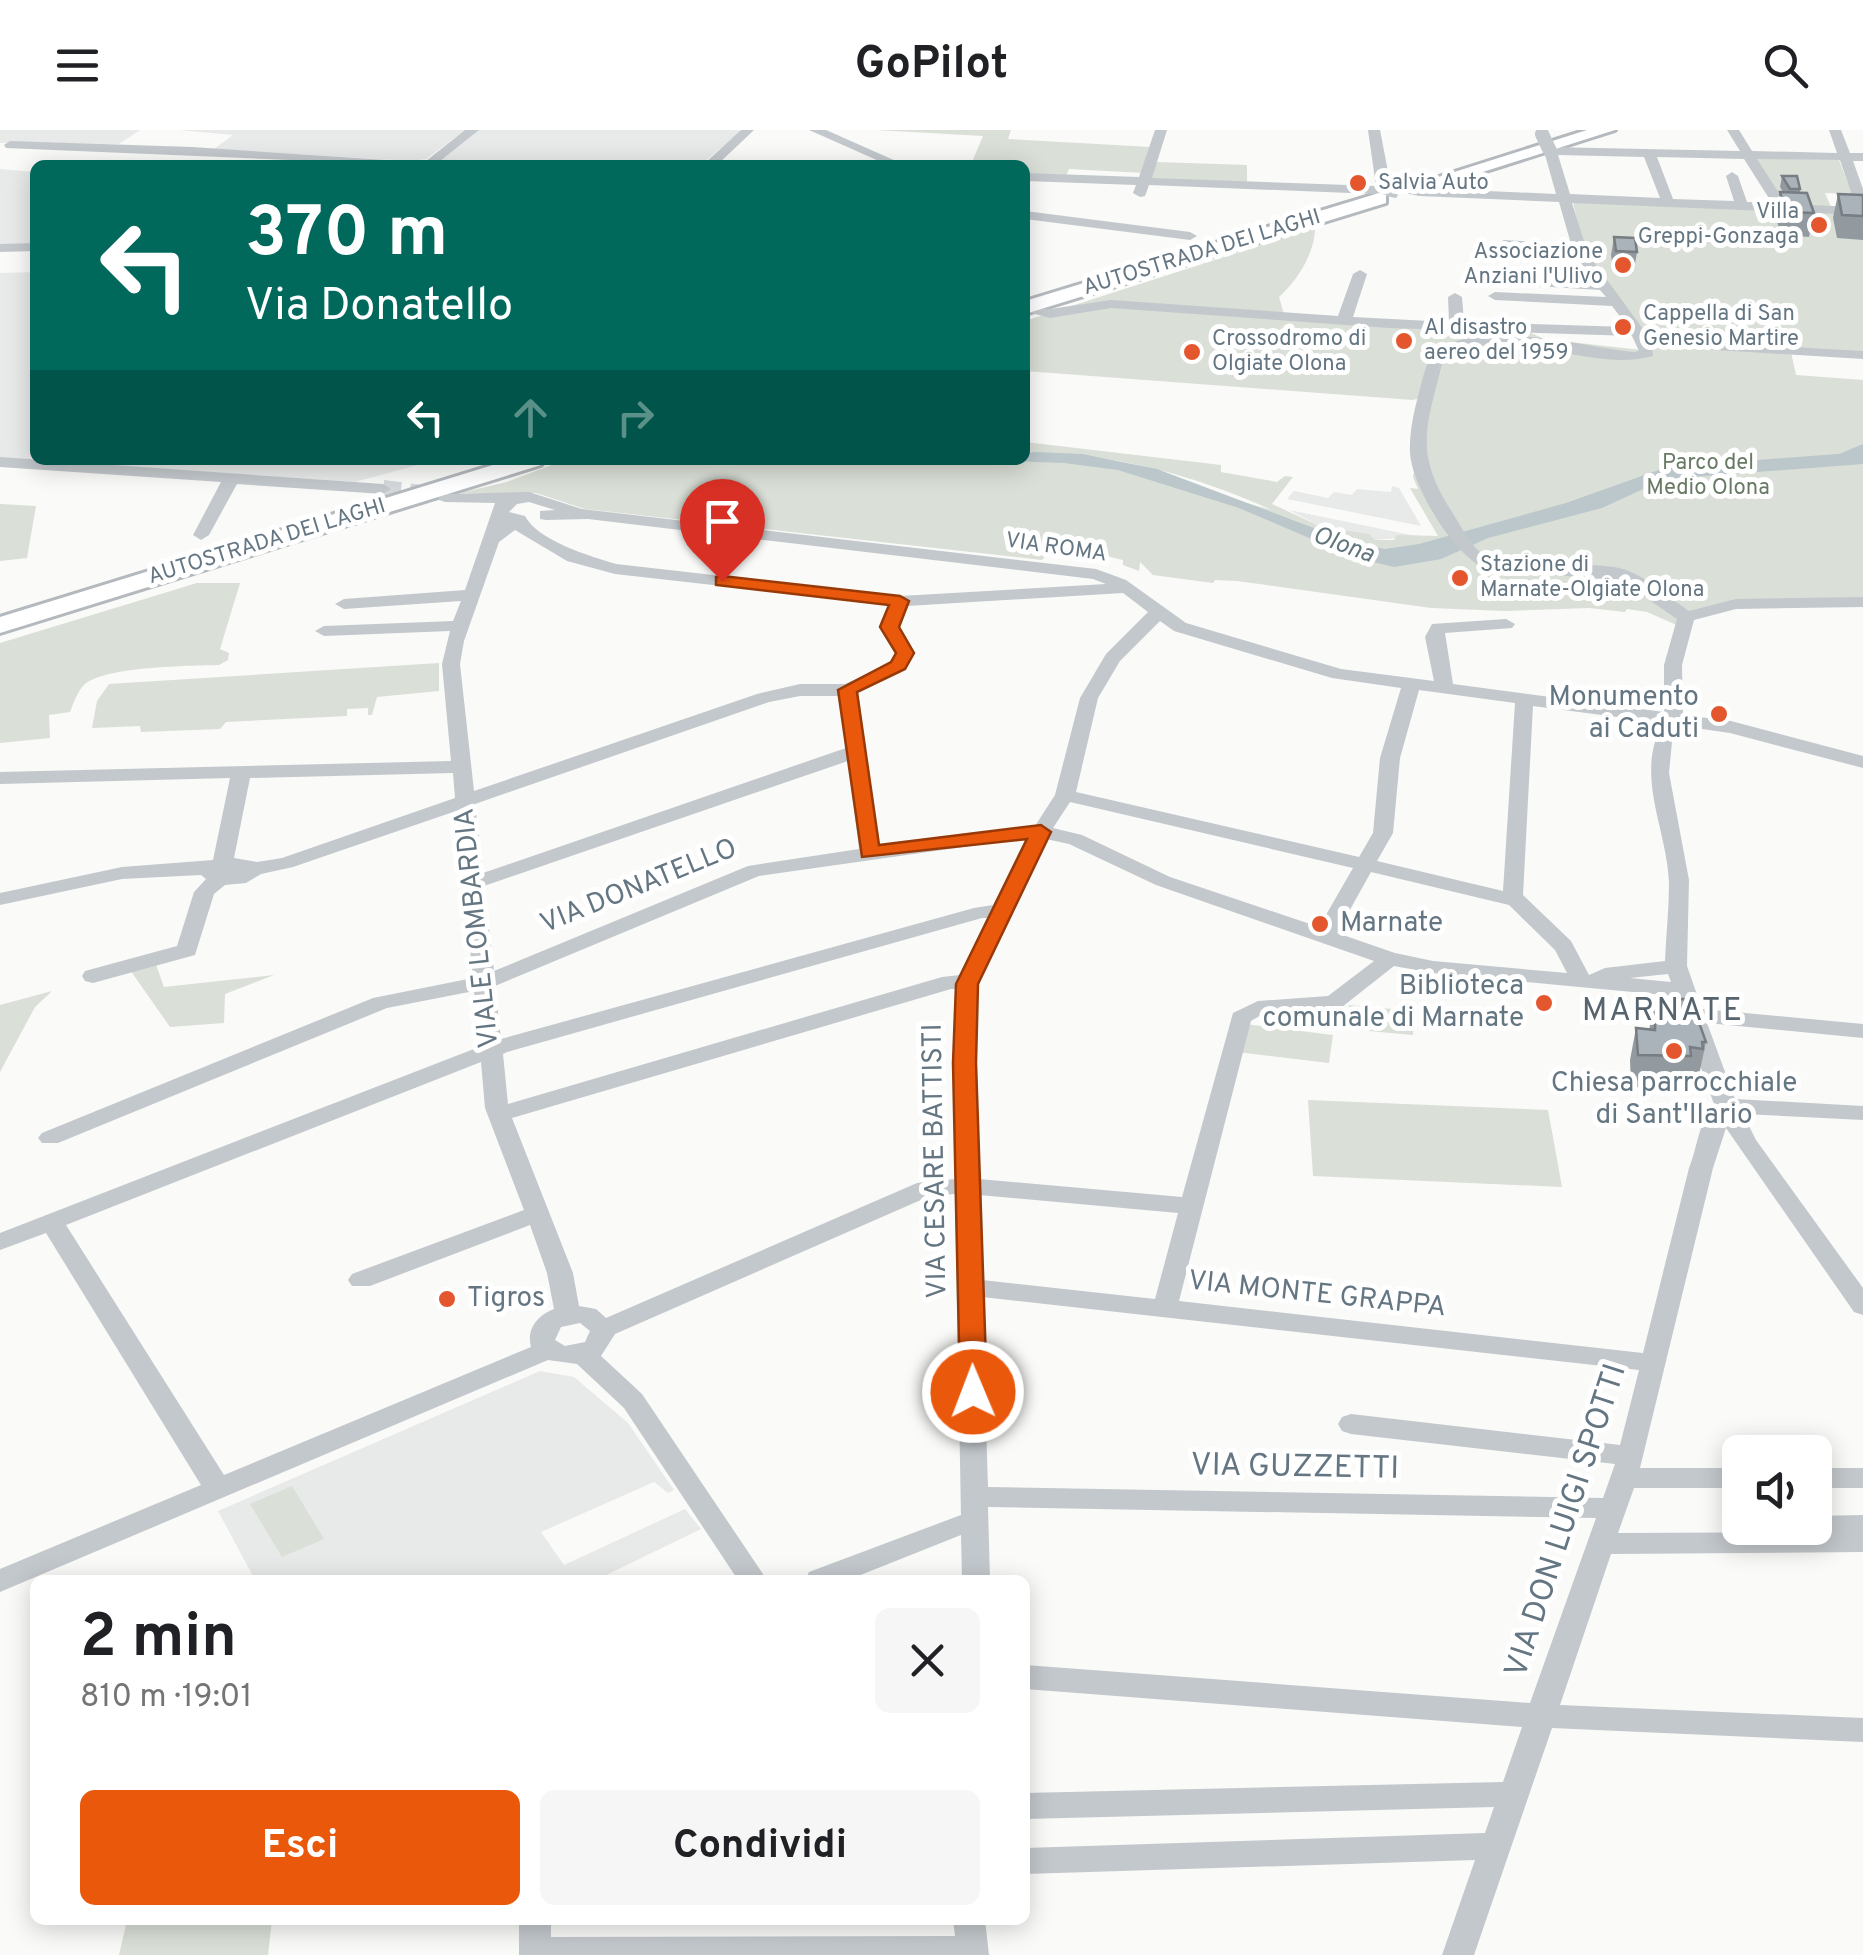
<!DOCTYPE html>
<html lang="it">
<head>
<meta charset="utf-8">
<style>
  :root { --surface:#fff; --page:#f6f6f6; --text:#202124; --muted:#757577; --accent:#ea580c }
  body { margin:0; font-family:Overpass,sans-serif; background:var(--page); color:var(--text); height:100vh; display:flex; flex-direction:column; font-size:38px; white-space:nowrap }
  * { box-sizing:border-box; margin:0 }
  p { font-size:32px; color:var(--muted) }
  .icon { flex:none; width:55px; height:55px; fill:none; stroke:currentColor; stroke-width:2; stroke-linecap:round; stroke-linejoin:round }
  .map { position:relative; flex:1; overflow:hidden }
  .panel { position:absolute; left:30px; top:1445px; width:1000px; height:350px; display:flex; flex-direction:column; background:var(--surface); border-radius:15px; box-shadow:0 5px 25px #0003 }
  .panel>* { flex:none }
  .top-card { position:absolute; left:30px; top:30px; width:1000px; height:305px; border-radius:15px; box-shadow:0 5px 25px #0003; background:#00695c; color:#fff; overflow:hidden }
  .buttons { position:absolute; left:1722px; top:1305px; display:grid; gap:20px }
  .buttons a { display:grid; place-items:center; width:110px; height:110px; border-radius:15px; background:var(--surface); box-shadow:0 5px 25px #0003; font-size:50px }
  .pin { position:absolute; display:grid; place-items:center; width:85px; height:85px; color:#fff; margin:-102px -42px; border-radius:50% 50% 50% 0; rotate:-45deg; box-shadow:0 0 10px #0007 }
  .pin .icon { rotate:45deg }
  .me { position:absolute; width:110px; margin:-55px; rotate:359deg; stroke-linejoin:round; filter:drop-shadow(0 0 8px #0008) }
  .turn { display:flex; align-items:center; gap:35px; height:210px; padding:0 50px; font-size:45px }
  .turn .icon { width:130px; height:130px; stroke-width:2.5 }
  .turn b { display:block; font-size:70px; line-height:85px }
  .lanes { display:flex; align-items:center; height:95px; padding:0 50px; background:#0003; justify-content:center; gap:50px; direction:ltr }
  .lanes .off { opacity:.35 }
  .round { display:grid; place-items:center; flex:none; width:105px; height:105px; border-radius:15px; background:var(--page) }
  .overview { display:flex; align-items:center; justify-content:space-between; height:170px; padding:0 50px }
  h1 { font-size:60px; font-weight:700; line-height:75px }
  .primary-button { display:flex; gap:20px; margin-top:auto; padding:20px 50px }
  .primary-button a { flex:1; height:115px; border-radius:15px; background:var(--accent); color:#fff; font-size:40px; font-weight:700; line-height:115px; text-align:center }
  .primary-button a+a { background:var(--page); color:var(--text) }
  header { display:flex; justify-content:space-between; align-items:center; height:130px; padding:0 50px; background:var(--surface); font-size:45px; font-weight:700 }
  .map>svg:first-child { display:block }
  .built { fill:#e8e9e9 }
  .green { fill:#dadfd7 }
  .water { fill:#bbc7cb }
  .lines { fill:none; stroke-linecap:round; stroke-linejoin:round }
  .river { fill:#bbc7cb; fill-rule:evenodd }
  .minor-tunnel { stroke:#d5d9db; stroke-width:18; stroke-dasharray:18 9; stroke-linecap:butt }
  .highway-casing { stroke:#b4b9bd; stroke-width:6 }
  .minor { fill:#c3c8cc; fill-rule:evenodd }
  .highway { fill:#fff; fill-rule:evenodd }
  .minor-bridge { stroke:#c3c8cc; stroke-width:14 }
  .wall { fill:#929a9f }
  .building { fill:#aab3b9; stroke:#777d82; stroke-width:2.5 }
  .route { fill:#ea580c; stroke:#983908; stroke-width:2.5 }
  .poi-dot { fill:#e4572e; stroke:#fff; stroke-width:4 }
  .labels { text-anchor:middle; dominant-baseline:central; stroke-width:10; stroke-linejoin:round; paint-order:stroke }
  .far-poi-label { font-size:22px; fill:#657683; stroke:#fff; text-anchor:start }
  .far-street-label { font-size:22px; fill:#657683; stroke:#fff }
  .far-park-label { font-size:22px; fill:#687a64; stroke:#fff }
  .far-water-label { font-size:25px; font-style:italic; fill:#60757c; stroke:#fff }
  .poi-label { font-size:28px; fill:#657683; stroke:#fff; text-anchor:end }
  .street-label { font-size:28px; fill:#657683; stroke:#fff }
  .quarter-label { font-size:32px; letter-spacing:2.5px; fill:#57646e; stroke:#fff }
  .near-street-label { font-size:32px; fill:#657683; stroke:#fff }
</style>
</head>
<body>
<header><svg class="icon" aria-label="menu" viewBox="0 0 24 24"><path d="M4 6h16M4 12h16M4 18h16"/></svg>GoPilot<svg class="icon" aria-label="search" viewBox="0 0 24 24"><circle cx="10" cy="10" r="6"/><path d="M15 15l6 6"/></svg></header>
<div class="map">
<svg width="1863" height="1825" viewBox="0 0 1863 1825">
  <rect width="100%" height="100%" fill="#fafaf8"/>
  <g class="built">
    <polygon points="0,0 140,0 119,14 0,13"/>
    <polygon points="179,0 465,0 426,29 410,31 214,19 233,5"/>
    <polygon points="479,0 736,0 742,1 700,35 436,33"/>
    <polygon points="0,39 35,42 35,115 0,115"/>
    <polygon points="35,142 35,330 436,330 355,352 0,328 0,143"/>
    <polygon points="1392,356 1399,358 1421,396 1287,369 1294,361 1328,368 1334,362 1352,365 1357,359 1391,362"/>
    <polygon points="1289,380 1411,405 1421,406 1375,410 1322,397"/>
    <polygon points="540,1241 574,1247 628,1293 674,1360 668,1363 654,1352 541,1402 564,1435 685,1379 701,1399 596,1450 255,1450 218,1381"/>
  </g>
  <g class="green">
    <polygon points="877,0 1011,0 1008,9 1150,17 1144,43 1069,39 1066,46 1025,44 1025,35 972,32 983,6"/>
    <polygon points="1759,28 1839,30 1852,64 1825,63 1831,77 1786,76 1755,30"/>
    <polygon points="1156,32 1247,35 1247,53 1151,49"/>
    <path d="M1573,72l290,12v141l-72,-3 5,23 67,5v225c-61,1 -129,-8 -184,21l-32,-14 -20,-3 -2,3 -36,-4 -84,3 -74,-3 -194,-27 -22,-1 -2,3 -60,-8 -13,-13 -1,9 -16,-6v-5l-67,-16 -14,16 -457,-51 -49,-16h-77l48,-11 58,-22h526l181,50c-78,-35 -161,-58 -247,-57v-11l196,23v7l56,10 8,-6 8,1 -21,27 50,23 47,7 6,6h19l3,-5 41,1 -28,-48 8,1 -5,-12 23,-114 -16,35 -7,2 -388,-29v-50l236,-76 6,-6 42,-14 6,5c-1,24 -18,51 -36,67l5,17 239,15 21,10 106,12 -68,-108z"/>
    <polygon points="0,374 36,376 27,428 0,431"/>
    <path d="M197,453h43l-20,66 9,4 -1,7 -9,5c-30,1 -111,1 -134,19 -8,8 -11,18 -15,28l-21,3 1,23 -50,5v-100z"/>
    <polygon points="439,533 439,561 377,567 372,585 368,585 368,578 347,579 347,586 226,592 220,599 141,602 140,596 92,598 97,571 109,554"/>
    <polygon points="155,832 164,857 274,845 225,864 224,893 170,897 128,837"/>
    <polygon points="52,861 35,877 0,942 0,875"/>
    <polygon points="1349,875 1414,881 1413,905 1347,899"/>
    <polygon points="1245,894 1333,905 1329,933 1237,922"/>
    <polygon points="1308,970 1548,980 1562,1057 1313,1046"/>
    <polygon points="292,1356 324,1409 282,1427 250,1374"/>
    <polygon points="127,1790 272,1790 268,1825 119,1825"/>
  </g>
  <polygon class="water" points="1036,322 1082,324 1157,339 1356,414 1385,419 1419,414 1566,373 1667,337 1837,324 1863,324 1863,334 1665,349 1602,378 1488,408 1441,429 1394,437 1356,428 1239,378 1118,340 1064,333 983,330 1025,330 1025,323"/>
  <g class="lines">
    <polygon class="river" points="1863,314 1863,327 1838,335 1827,329"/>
    <polyline class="minor-tunnel" points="383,359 431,365"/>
    <g class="highway-casing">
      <g id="highway">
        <polygon points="1587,0 1615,0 1423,61 1409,61 1407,57"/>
        <polygon points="1379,63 1386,65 1386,73 1025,184 1025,171"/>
        <polygon points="509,330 545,330 541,335 0,503 0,487"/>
      </g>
    </g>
    <g class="minor">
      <polygon points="465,0 479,0 435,35 421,35"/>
      <polygon points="741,0 754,0 717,35 703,35"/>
      <polygon points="809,0 826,0 905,35 888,35"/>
      <path d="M1155,0h12l-15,48 224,8 -8,-56h12l10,52 29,6 137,6 -12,-43 6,-4 190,4 -13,-21h12l13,21 85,2 -8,-23h12l9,23h13v8h-10l10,28v26l-291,-12 16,51 55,75 19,11 201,11v8l-211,-13 1,10c-67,19 -146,-38 -210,4 -18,73 -30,93 14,160 8,14 20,35 36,40 33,11 108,-2 138,12 20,9 39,26 58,39l47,-12 127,-2v10l-127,2 -42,11 -12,45 1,50 48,6 132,35v12l-133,-35 -49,-7 -9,16 -3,31 20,107 -2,86 15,43 161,15v14l-156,-15 28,76 128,7v14l-120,-6 13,26 107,148v27l-9,-3 -128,-184 -13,40 -73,300h100v20h-106l-16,45 186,-1 -2,-4h13v-12l48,-1v37l-252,2 -51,151 303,13v24l-311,-14 -78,227h-32l33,-95 -450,14v-26l460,-15 9,-26 -469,12v-26l478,-11 19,-55 -497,-38v-24l505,38 66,-185 -608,-11 2,73h-28l-1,-45 -113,45h-43l4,-8 152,-57 -6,-321 -25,2 -315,138 -14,22 41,38 125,186h-29l-114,-172 -47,-44 -29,-4 -548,232v-23l201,-84 -155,-252 -46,17v-17l479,-186 -5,-56 -87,17 -329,135h-16l-4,-5 4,-5 331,-135 100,-20 -17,-167 -163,56 -32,7 -15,9 -21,2 -11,9 -19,61 -102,28 -8,-2 -3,-5 3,-5 92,-25 17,-54 12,-13 -5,-4 -79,4 -122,26v-12l122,-26 91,-7 17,-82 -230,6v-12l451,-11 -9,-97 8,-33 -126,5 -9,-5 9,-5 129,-5 8,-20 -117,8 -9,-5 9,-5 121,-9 30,-87 -50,-1 -6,-2v-6l90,-2 53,17 514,60 30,11 60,43 155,46 93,12 -9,-44 7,-13 74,-5 9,5 -3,4 -67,5 8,51 211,28v-47l13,-46 -57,-39 -131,-10c-33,-10 -77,-83 -79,-117 -1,-23 5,-46 11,-68 5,-17 6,-29 22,-38 47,-27 139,0 191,5l5,-1 -7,-15 -243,-8 -278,-20 -61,10 -22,-6 7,-4 15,1 61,-9 227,16 15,-42 7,-4 7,4 -14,43 96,5 -1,-25 7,-4 7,4 2,25 164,5 -16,-21 -117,-6 -7,-4 7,-4 111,5 -6,-7 -65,-4 -7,-4 7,-4 59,3 -20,-28 -70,-5 -7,-4 7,-4 67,4 -12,-42 -140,-6 -28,-6 7,5 -2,3 -21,-4 -226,-9 -4,11 -5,1 -7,-4 3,-8 -111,-4v-8l114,4zM1558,25l86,2 16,41 -90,-4zM1657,27l87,2 28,44 -25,-1 -9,-26 -6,-4 -6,4 8,25 -61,-2zM1757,29l83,1 16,47 -70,-3zM529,372l26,8 -15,1v8l6,1 42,-1 505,60 13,5 -206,12 -284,-32c-26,-8 -78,-23 -91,-48l-16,-4 8,-8zM515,400l52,31 48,13 274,31 -9,22 16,26 -4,9 -47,22h-45l-43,10 -283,97 -14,-127 4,-23 35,-99zM1123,463l25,19 -42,42 -26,44 -25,97 -20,31 -156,20 -21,-154 47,-23 9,-16 -16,-26 9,-21zM1160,491l14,10 158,47 69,10 -21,70 -7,75 -14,24 -283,-65 22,-94 22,-37zM1419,560l96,13 -12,188 -126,-30 16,-28 7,-75zM800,566h39l7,52 -363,125 -8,-69 294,-102zM1533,576l130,17c-29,52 4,105 6,160 0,26 -3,52 -4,78l-60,7 -16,7 -18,-34 -48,-46zM848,631l11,88 -111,17 -254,105 -10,-85zM453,643l2,25 -173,60 -25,4 -23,-4 16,-80zM1070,672l283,66 -34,59 -149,-50 -88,-42 -29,-7zM1026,708l-33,67 -19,3 -473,131 -6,-53 264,-110zM1046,709l23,5 87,41 218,76 -46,35 -70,5 -25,12 -51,184 -203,-18 -4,-116 4,-81zM1371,742l138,33 46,45 12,23 -134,-12 -38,-8 -58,-20zM982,788h5l-27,57 -18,2 -434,127 -5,-50 4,-2zM1394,836l39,7 242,23 39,108c-14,13 -17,45 -25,64l-46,185 -464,-52 72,-280 12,-7 79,-7zM1668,844l3,8 -41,-4zM951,859h6l-4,74 2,116 -38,4 -311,135 -10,-9 -17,-3 -6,-33 -61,-155zM481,932l4,46 39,102 -172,64 -4,6 4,6h18l160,-61 17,48 7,36c-16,6 -28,20 -23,38l-307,128 -158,-250zM979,1065l199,18 -23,86 -173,-19zM982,1167l657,73 -19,75 -269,-31 -9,3 -4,7 4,7 9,3 264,30 -12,34 -615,-11zM580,1193l10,8 -5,11 -20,4 -10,-6 6,-13z"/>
      <polygon points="10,11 192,17 401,31 407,35 6,18 4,15"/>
      <polygon points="1025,81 1190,102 1197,106 1190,110 1025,89"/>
      <polygon points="35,113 35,121 0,122 0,114"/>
      <polygon points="0,327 383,354 391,359 383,364 237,354 209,405 201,410 193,405 221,352 0,337"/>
      <rect x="1815" y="1338" width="48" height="20"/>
      <polygon points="519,1790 551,1790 551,1807 955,1806 953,1790 985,1790 989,1825 519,1825"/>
    </g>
    <use href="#highway" class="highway"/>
    <polyline class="minor-bridge" points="1542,4 1550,21"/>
  </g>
  <g class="wall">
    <polygon points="1782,46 1800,59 1800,63 1814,83 1809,107 1781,105 1775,85 1780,62 1783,62 1780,57"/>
    <polygon points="1838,64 1863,65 1863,110 1837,108 1833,88"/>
    <polygon points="1614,107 1637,122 1634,140 1613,139 1611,125"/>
    <polygon points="1655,870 1706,912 1699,945 1697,944 1696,951 1685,950 1684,958 1631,957 1630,930 1636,898 1649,900"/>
  </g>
  <g class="building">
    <polygon points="1782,46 1797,46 1800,59 1790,59"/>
    <polygon points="1780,62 1807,63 1814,83 1785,82"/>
    <polygon points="1838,64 1863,65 1863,86 1842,85"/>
    <polygon points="1614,107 1635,108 1637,122 1616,121"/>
    <polygon points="1684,869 1692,873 1706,912 1702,912 1703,919 1690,917 1691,926 1638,925 1636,898 1655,900 1655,870"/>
  </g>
  <polygon class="route" points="722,446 900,466 909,471 899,497 914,523 905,539 857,562 879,715 1041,695 1051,702 978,854 976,933 987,1262 983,1269 964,1269 960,1262 953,933 956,854 1027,709 862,727 838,560 891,532 896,523 880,497 889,475 716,455 716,447"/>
  <g class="poi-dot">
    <circle cx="1358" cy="53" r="10"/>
    <circle cx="1819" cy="95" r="10"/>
    <circle cx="1623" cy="135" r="10"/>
    <circle cx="1623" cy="197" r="10"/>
    <circle cx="1404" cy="211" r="10"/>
    <circle cx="1192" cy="222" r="10"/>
    <circle cx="1460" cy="448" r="10"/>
    <circle cx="1719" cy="584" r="10"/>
    <circle cx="1320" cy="794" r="10"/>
    <circle cx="1544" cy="873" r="10"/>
    <circle cx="1674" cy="921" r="10"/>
    <circle cx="447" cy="1169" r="10"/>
  </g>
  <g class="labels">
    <g class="far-poi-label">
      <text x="1378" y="53">Salvia Auto</text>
      <text x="1799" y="82" text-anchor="end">Villa<tspan x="1799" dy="25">Greppi-Gonzaga</tspan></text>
      <text x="1603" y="122" text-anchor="end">Associazione<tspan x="1603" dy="25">Anziani l'Ulivo</tspan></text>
      <text x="1643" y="184">Cappella di San<tspan x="1643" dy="25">Genesio Martire</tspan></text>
      <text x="1424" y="198">Al disastro<tspan x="1424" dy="25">aereo del 1959</tspan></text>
      <text x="1212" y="209">Crossodromo di<tspan x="1212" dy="25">Olgiate Olona</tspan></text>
      <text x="1480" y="435">Stazione di<tspan x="1480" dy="25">Marnate-Olgiate Olona</tspan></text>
    </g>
    <g class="far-street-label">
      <text transform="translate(1202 123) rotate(-17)">AUTOSTRADA DEI LAGHI</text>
      <text transform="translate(267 412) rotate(-17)">AUTOSTRADA DEI LAGHI</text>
      <text transform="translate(1056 418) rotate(8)">VIA ROMA</text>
    </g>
    <g class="far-park-label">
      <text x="1708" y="333">Parco del<tspan x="1708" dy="25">Medio Olona</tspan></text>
    </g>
    <g class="far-water-label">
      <text transform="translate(1343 416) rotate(20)">Olona</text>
    </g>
    <g class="poi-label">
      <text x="1699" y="568">Monumento<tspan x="1699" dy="32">ai Caduti</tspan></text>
      <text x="1340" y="794" text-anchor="start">Marnate</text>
      <text x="1524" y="857">Biblioteca<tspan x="1524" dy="32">comunale di Marnate</tspan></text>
      <text x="1674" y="954" text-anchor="middle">Chiesa parrocchiale<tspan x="1674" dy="32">di Sant'Ilario</tspan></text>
      <text x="467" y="1169" text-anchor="start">Tigros</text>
    </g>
    <g class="street-label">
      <text transform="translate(639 757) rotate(-22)">VIA DONATELLO</text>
      <text transform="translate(478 798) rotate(-96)">VIALE LOMBARDIA</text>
      <text transform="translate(936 1031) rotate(-91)">VIA CESARE BATTISTI</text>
      <text transform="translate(1317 1165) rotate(6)">VIA MONTE GRAPPA</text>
    </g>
    <g class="quarter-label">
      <text x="1663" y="882">MARNATE</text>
    </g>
    <g class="near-street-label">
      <text transform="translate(1295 1338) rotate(1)">VIA GUZZETTI</text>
      <text transform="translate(1567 1391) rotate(-72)">VIA DON LUIGI SPOTTI</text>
    </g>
  </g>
</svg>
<div class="buttons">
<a><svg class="icon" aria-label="sound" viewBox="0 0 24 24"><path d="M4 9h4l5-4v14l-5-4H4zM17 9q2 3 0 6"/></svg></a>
</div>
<div class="pin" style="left:722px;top:451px;background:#d93025"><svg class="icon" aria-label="arrive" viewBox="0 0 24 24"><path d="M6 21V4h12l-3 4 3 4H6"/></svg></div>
<svg class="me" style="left:973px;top:1262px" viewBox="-20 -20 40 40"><circle r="17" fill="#ea580c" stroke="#fff" stroke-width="3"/><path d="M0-11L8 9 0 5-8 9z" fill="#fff"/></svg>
<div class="top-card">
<div class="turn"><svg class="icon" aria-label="left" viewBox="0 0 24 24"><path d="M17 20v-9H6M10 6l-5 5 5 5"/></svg><div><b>370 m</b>Via Donatello</div></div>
<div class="lanes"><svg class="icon" aria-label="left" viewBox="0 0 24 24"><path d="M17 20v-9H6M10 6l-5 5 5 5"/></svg><svg class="icon off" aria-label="ahead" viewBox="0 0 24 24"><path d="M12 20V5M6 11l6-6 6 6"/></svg><svg class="icon off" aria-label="right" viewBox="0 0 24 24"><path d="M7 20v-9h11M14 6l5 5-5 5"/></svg></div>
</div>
<section class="panel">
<div class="overview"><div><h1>2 min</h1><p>810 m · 19:01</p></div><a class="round"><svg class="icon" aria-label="close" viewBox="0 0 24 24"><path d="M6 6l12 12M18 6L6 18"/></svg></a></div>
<div class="primary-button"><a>Esci</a><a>Condividi</a></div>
</section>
</div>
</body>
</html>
